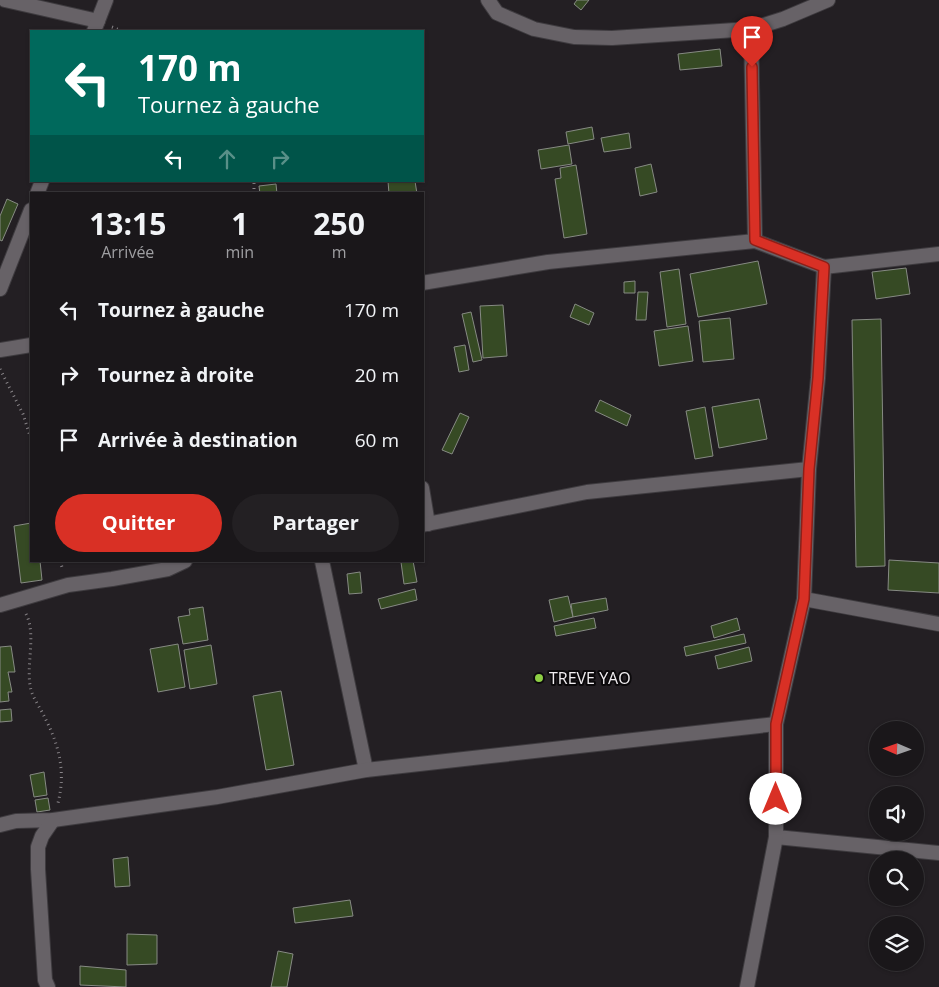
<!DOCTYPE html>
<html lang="fr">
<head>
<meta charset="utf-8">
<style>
  :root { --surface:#1a171a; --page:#232023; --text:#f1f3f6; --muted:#9f9fa2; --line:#383639; --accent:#d93025 }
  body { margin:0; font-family:"Open Sans",sans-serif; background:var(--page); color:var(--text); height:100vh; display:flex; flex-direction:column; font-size:19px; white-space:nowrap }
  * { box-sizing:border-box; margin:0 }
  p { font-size:16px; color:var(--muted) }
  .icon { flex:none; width:28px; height:28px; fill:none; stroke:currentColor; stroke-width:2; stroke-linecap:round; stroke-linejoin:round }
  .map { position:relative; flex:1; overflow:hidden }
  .panel { position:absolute; left:30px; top:192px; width:394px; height:370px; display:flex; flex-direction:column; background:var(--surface); border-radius:0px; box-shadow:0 1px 4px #0004,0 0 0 1px var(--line) }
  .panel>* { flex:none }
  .banner { position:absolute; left:30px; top:30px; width:394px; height:152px; border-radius:0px; box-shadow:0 1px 4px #0004,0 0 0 1px var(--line); background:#00695c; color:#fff; overflow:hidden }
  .needle { width:32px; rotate:272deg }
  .tools { position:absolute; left:869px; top:721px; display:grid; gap:10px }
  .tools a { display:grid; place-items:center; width:55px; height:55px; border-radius:50%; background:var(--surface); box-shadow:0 1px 4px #0004,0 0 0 1px var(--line); font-size:25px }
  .pin { position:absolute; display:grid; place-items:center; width:42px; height:42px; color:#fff; margin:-51px -21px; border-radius:50% 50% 50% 0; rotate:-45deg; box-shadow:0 0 5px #0007 }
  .pin .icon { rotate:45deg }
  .me { position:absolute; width:55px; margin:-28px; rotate:0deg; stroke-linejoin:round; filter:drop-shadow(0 0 4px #0008) }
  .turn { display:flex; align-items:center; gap:18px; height:105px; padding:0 25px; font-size:22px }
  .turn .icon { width:65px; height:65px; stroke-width:2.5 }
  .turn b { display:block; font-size:35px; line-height:42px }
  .lanes { display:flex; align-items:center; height:48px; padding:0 25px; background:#0003; justify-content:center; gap:25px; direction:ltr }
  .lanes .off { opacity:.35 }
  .eta { display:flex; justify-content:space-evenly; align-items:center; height:85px; text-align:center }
  .eta b { font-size:30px; font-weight:700; line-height:35px }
  .button { display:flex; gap:10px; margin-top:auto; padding:10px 25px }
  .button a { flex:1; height:58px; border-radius:30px; background:var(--accent); color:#fff; font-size:20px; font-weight:700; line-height:58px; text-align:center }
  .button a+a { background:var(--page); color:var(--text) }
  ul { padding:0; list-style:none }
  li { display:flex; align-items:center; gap:15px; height:65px; padding:0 25px }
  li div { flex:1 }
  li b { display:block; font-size:19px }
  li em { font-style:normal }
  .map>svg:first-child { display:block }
  .building { fill:#364a24; stroke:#868a83 }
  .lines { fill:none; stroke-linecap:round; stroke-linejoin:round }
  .minor-casing { stroke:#3e3b3f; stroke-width:16 }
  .path { stroke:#8a868a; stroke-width:3; stroke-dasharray:1 4; stroke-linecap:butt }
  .minor { stroke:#676267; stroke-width:14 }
  .route-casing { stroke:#8d1f18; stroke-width:12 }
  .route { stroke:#d93025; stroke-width:9 }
  .poi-dot { fill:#8dce44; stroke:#0b090b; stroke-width:2 }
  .labels { text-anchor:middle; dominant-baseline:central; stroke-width:4; stroke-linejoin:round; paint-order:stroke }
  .poi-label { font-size:16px; fill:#f0edf0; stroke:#0b090b; text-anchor:start }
</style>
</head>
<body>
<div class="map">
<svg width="939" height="987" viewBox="0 0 939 987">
  <rect width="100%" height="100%" fill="#231f23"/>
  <g class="building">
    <polygon points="577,0 589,0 581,10 574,4"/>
    <polygon points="720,49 722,66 680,70 678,54"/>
    <polygon points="592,127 594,139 568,144 566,132"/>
    <polygon points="629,133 631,148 604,152 601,138"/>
    <polygon points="569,145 572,164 541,169 538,150"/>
    <polygon points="651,164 657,192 640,196 635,168"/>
    <polygon points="576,165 587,234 564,238 555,179 561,178 560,168"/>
    <polygon points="388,181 415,181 417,194 389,194"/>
    <polygon points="276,184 277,194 260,194 259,186"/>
    <polygon points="7,199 18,204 2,241 0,240 0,216"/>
    <polygon points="758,261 767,304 698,317 690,274"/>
    <polygon points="906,268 910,294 876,299 872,272"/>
    <polygon points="679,269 686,324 667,327 660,272"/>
    <polygon points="635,281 635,293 624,293 624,282"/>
    <polygon points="638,292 648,292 646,320 636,320"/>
    <polygon points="575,304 594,313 589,325 570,317"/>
    <polygon points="503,305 507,356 483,358 480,306"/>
    <polygon points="471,312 482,360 473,362 462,314"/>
    <polygon points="730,318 734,359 703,362 699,321"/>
    <polygon points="881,319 885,566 856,567 852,320"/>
    <polygon points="688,326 693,361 659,366 654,331"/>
    <polygon points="465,345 469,370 459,372 454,347"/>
    <polygon points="759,399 767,439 719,448 712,407"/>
    <polygon points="600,400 631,415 627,426 595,411"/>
    <polygon points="705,407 713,456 695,459 686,411"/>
    <polygon points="460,413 469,417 452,454 442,450"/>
    <polygon points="31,523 31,561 40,561 42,580 21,583 14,526"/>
    <polygon points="889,560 939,563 939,593 888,590"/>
    <polygon points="413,561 417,582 404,584 401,562"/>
    <polygon points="360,572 362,593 349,594 347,574"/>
    <polygon points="415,589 417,600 381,609 378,599"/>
    <polygon points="568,596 573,617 554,622 549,600"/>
    <polygon points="606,598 608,610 573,617 571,604"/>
    <polygon points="203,607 208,640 183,644 178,617 190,615 189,609"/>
    <polygon points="594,618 596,628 556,636 554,626"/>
    <polygon points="737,618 740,630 714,638 711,626"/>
    <polygon points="744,634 746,643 686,656 684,647"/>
    <polygon points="178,644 185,687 158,692 150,649"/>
    <polygon points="211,645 217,684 190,689 184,650"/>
    <polygon points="11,646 15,672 8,672 12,692 8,692 9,701 0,702 0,647"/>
    <polygon points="749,647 752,661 718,669 715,656"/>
    <polygon points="281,691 294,765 266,770 253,696"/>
    <polygon points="11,709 12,721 0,722 0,710"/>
    <polygon points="44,772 47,795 34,797 30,775"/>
    <polygon points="48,798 50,810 37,812 35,800"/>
    <polygon points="128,857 130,886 115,887 113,859"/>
    <polygon points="350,900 353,916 295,923 293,908"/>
    <polygon points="127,934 157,935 157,964 127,965"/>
    <polygon points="278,951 293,954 287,987 271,987"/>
    <polygon points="80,966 126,970 126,987 80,985"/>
  </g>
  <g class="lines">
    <g class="minor-casing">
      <g id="minor">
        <polyline points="5,0 98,21"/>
        <polyline points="488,0 497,13 534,29 574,37 612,38 751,29 783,19 828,0"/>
        <polyline points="751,29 755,241"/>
        <polyline points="94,31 106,0"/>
        <polyline points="37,194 42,181"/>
        <polyline points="422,283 548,262 755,241 824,267 939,254"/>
        <polyline points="0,289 31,210"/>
        <polyline points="0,350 31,345"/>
        <polyline points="422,488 428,524"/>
        <polyline points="422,525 587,492 809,469"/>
        <polyline points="322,561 366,770"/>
        <polyline points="804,599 939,624"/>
        <polyline points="0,605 68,585 112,579 168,569 185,561"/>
        <polyline points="0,825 16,821 53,820 217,797 366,770 776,724"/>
        <polyline points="776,837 939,853"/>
        <polyline points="48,987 45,980 38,869 38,847 42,836 53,820"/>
        <polyline points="747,987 776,837 776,724 804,599 809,469 818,378 824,267"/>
      </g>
    </g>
    <g class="path">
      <polyline points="112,27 122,31"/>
      <polyline points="254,194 254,181"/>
      <polyline points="0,369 23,414 31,439"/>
      <polyline points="60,561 63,570"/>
      <path d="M26,614c11,21 -1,53 5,76 3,10 10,19 14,28 14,27 21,54 13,85"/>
    </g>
    <use href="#minor" class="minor"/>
  </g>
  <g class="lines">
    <g class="route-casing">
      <polyline id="route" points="752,67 755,240 824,267 818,378 809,469 804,599 776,724 776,799"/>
    </g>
    <use href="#route" class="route"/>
  </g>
  <circle class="poi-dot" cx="539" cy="678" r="5"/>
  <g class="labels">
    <g class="poi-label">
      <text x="549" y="678">TREVE YAO</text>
    </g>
  </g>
</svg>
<div class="tools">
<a><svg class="needle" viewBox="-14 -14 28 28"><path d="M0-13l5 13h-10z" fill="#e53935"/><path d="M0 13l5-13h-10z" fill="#9f9fa2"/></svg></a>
<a><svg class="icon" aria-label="sound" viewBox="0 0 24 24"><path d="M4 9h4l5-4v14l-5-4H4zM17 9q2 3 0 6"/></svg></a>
<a><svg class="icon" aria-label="search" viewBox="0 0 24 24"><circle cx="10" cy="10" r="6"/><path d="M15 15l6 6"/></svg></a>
<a><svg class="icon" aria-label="layers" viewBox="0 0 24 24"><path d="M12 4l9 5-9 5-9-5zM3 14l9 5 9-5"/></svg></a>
</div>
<div class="pin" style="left:752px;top:67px;background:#d93025"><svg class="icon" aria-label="arrive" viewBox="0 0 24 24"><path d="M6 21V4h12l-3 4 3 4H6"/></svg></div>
<svg class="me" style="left:776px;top:799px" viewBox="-20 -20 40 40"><circle r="19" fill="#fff"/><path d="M0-13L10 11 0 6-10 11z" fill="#d93025"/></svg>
<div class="banner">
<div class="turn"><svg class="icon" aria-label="left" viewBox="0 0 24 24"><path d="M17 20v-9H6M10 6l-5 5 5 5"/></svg><div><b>170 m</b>Tournez à gauche</div></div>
<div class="lanes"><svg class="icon" aria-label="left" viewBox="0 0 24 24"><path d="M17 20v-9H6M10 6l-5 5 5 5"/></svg><svg class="icon off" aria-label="ahead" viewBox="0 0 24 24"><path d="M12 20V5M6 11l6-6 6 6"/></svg><svg class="icon off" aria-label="right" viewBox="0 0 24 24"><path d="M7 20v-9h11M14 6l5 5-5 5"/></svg></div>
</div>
<section class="panel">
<div class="eta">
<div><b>13:15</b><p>Arrivée</p></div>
<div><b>1</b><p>min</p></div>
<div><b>250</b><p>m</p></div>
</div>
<ul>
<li><svg class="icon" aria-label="left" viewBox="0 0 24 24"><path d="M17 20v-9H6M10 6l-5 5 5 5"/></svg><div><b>Tournez à gauche</b></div><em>170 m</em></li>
<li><svg class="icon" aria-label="right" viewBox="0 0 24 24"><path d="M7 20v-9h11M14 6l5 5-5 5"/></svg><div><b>Tournez à droite</b></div><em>20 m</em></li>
<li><svg class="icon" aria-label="arrive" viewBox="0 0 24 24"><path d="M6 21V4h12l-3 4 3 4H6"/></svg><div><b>Arrivée à destination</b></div><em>60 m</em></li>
</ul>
<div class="button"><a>Quitter</a><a>Partager</a></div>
</section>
</div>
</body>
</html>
